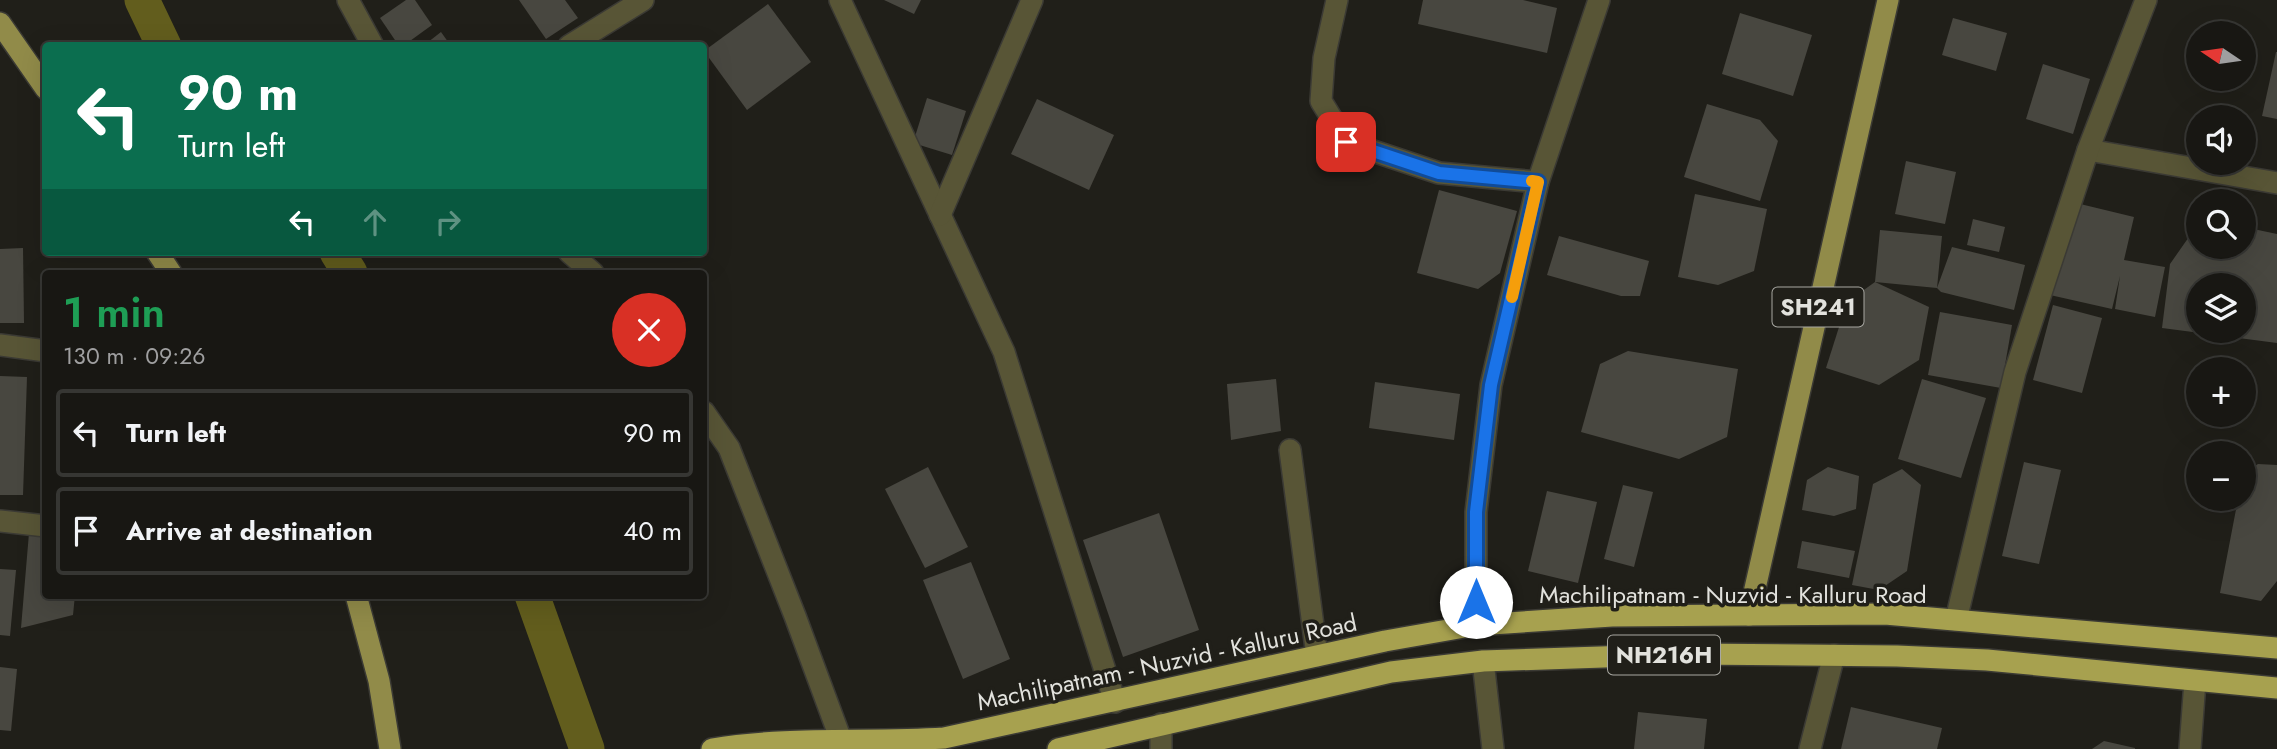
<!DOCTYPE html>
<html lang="en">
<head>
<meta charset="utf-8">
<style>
  :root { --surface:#181713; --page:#21201c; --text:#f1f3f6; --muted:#9f9fa0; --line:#363633 }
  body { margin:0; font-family:Jost,sans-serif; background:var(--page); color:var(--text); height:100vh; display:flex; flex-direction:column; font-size:26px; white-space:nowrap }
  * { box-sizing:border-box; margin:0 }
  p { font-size:23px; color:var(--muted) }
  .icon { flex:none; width:38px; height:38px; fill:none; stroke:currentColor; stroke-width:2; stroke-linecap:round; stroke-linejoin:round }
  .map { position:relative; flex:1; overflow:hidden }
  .panel { position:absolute; left:42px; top:270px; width:665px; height:329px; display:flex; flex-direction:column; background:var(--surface); border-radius:7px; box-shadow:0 7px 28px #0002,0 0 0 2px var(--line) }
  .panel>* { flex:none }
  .banner { position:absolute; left:42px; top:42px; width:665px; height:214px; border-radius:7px; box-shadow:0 7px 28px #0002,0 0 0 2px var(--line); background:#0b6e4f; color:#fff; overflow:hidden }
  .needle { width:46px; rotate:283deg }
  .buttons { position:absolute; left:2186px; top:21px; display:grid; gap:14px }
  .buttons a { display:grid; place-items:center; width:70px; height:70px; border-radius:50%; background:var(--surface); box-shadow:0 7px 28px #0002,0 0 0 2px var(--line); font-size:35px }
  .pin { position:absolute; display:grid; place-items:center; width:60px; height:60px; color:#fff; margin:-30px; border-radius:14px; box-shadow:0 4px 10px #0006 }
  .me { position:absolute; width:77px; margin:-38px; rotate:0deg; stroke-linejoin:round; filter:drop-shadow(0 0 5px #0008) }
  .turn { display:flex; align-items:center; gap:24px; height:147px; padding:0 21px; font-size:32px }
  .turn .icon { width:91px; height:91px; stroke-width:2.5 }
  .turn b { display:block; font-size:49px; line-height:60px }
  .lanes { display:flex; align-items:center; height:66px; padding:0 21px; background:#0003; justify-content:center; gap:35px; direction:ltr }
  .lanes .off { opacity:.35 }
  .round { display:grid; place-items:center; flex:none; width:74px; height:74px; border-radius:37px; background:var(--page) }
  .headline { display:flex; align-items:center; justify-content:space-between; height:119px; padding:0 21px }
  h1 { font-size:42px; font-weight:600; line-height:52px; color:#1e9e55 }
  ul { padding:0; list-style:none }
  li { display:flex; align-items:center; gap:21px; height:88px; margin:0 14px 10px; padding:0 7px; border:4px solid var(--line); border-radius:7px }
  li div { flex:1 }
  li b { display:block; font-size:26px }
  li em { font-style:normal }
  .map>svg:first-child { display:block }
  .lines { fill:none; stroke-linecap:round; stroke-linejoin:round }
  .canal { stroke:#625d1d; stroke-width:35 }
  .building { fill:#484740; fill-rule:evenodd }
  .minor-casing { stroke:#3b3a34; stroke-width:24 }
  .major-casing { stroke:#3b3a34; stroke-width:24 }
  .highway-casing { stroke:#3b3a34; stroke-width:24 }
  .minor { stroke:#585536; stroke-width:21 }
  .major { stroke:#918b49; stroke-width:21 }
  .highway { stroke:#a7a14f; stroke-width:21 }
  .route-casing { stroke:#114b97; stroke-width:18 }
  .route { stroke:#1a73e8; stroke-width:12 }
  .slow { stroke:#f59e0b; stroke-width:12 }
  .labels { text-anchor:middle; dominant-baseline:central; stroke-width:7; stroke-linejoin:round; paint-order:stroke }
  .shield { fill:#201f19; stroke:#a8a8a2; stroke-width:2 }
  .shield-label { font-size:23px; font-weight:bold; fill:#e2e2dd }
  .street-label { font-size:24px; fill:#e2e2dd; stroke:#201f19 }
</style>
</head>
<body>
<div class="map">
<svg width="2277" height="749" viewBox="0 0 2277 749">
  <rect width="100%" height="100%" fill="#201f19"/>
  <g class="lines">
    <g class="canal">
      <polyline points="142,0 164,46"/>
      <polyline points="337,252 350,273"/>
      <polyline points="532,595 587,749"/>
    </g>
  </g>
  <g class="building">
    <polygon points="406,0 415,0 432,25 403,46 399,46 380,18"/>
    <polygon points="519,0 565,0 578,18 546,39"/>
    <polygon points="884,0 921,0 914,14"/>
    <polygon points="1423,0 1523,0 1557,8 1547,53 1418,24"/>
    <polygon points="768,4 811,62 747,110 704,51"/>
    <polygon points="1740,13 1812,35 1793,96 1722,74"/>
    <polygon points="1953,18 2007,33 1996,71 1942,55"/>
    <polygon points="441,32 451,46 423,46"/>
    <polygon points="2276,52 2277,52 2277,119 2262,116"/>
    <polygon points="2043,64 2090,79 2073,134 2026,119"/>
    <polygon points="927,98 966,111 952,155 913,143"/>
    <polygon points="1037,99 1114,135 1089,190 1011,154"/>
    <polygon points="1707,104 1760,120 1778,141 1760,201 1684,177"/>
    <polygon points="1906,161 1956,172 1945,224 1895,214"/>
    <polygon points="1439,190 1517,211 1500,273 1478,289 1417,273"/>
    <polygon points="1695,194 1767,209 1754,271 1718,285 1678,277"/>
    <polygon points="2072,202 2134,217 2124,260 2165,267 2155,317 2115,309 2120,276 2112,309 2050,295"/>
    <polygon points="1973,219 2005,227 1999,252 1967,245"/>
    <path d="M2198,224v23h46v-20l33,7v109l-115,-15 8,-64zM2198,285h46v46h-46z"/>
    <polygon points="1880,230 1942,236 1937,288 1952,247 2025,265 2014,310 1941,292 1937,288 1875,282"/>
    <polygon points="1559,236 1649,261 1640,296 1621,296 1547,275"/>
    <polygon points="23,248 24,323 0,323 0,249"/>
    <polygon points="1875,282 1929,307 1919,360 1879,385 1826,368 1847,302"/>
    <polygon points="2053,305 2102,318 2082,393 2033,380"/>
    <polygon points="1940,312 2012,325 2001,388 1928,375"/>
    <polygon points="1628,351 1738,369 1727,437 1679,459 1581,432 1600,364"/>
    <polygon points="0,376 27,377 23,495 0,495"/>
    <polygon points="1276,379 1281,431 1231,440 1227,384"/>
    <polygon points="1922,379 1986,398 1961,478 1898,459"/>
    <polygon points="1375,382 1460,394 1454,440 1369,428"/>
    <polygon points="2024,462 2061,470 2039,564 2002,556"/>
    <polygon points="2258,464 2277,465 2277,581 2261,601 2220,593 2238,499 2244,499 2244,473"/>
    <polygon points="928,467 968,547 925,568 885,489"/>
    <polygon points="1828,467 1859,476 1856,509 1834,516 1802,510 1807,480"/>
    <polygon points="1902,469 1921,485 1907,571 1879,590 1852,585 1873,484"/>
    <polygon points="1623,485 1653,492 1634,567 1604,559"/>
    <polygon points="1547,491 1597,502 1578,583 1528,571"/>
    <polygon points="1159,513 1199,630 1123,657 1083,540"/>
    <polygon points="29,533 46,534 46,595 75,595 73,615 21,628"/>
    <polygon points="1802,541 1855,551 1849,578 1797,568"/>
    <polygon points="971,562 1010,659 963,679 923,580"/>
    <polygon points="0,569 16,570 10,636 0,635"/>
    <polygon points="0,667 17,669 11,731 0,730"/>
    <polygon points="1851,707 1942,728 1937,749 1841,749"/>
    <polygon points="1638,712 1707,719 1704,749 1634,749"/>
    <polygon points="2104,741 2135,748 2135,749 2092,749"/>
  </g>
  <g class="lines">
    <g class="minor-casing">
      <g id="minor">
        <polyline points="348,0 373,46"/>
        <polyline points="840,0 1004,352 1115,702"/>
        <polyline points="1337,0 1324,58 1321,101 1346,142 1439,173 1538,182"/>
        <polyline points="569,46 643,0"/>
        <polyline points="2088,150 2277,183"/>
        <polyline points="940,215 1032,0"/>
        <polyline points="569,252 593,273"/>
        <polyline points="0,345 46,351"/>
        <polyline points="704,412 729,448 795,616 841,740"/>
        <polyline points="1290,450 1317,656"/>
        <polyline points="0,521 46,526"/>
        <polyline points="1956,620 2015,372 2088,150 2146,0"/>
        <polyline points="1476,625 1476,512 1491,385 1538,182 1599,0"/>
        <polyline points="1483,661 1493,749"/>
        <polyline points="1161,724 1161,749"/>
        <polyline points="1810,749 1834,655"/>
        <polyline points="2190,749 2195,681"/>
      </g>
    </g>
    <g class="major-casing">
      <g id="major">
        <polyline points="0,23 46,89"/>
        <polyline points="157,252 171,273"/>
        <polyline points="356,595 379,681 390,749"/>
        <polyline points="1749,615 1888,0"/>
      </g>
    </g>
    <g class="highway-casing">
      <g id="highway">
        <path d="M712,749c77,-13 154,-6 232,-11l441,-97 91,-16 136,-9 273,-2 392,34"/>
        <polyline points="1058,749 1391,672 1483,661 1691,654 1897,656 1987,660 2277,688"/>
      </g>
    </g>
    <use href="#minor" class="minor"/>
    <use href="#major" class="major"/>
    <use href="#highway" class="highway"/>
  </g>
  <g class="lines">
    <g class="route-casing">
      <polyline id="route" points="1346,142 1439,173 1538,182 1491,385 1476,512 1476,602"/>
    </g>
    <use href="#route" class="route"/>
    <polyline class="slow" points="1512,297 1538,182 1532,181"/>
  </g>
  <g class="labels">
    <g class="shield">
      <rect x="1772.5" y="287.5" width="91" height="39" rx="5"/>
      <rect x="1608" y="635.5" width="112" height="39" rx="5"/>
    </g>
    <g class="shield-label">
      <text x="1818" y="307">SH241</text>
      <text x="1664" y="655">NH216H</text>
    </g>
    <g class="street-label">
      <text x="1733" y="594">Machilipatnam - Nuzvid - Kalluru Road</text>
      <text transform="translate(1167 662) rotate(-12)">Machilipatnam - Nuzvid - Kalluru Road</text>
    </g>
  </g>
</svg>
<div class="buttons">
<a><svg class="needle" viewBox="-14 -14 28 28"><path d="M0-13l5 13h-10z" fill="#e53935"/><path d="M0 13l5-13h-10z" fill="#9f9fa0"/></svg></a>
<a><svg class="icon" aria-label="sound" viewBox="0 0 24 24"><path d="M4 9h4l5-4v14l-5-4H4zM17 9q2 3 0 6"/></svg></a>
<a><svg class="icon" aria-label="search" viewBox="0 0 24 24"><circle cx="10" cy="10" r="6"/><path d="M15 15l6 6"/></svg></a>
<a><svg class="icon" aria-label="layers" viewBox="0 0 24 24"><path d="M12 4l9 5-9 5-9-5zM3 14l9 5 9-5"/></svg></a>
<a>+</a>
<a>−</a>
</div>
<div class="pin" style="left:1346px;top:142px;background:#d93025"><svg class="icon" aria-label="arrive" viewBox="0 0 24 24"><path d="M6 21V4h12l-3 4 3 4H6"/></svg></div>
<svg class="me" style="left:1476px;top:602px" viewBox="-20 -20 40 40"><circle r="19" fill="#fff"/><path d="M0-13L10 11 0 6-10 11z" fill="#1a73e8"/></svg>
<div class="banner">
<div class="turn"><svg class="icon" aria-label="left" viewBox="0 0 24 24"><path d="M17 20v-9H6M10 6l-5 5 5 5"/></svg><div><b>90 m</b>Turn left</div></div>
<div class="lanes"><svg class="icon" aria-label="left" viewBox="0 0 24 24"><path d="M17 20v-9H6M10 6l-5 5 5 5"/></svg><svg class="icon off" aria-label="ahead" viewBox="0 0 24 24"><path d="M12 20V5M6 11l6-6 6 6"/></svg><svg class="icon off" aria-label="right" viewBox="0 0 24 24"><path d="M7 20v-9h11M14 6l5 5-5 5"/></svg></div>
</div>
<section class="panel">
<div class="headline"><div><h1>1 min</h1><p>130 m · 09:26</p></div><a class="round" style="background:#d93025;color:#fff"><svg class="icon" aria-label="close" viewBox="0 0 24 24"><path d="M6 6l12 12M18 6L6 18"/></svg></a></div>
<ul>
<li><svg class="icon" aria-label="left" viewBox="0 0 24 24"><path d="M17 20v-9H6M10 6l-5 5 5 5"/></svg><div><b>Turn left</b></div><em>90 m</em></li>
<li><svg class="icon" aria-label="arrive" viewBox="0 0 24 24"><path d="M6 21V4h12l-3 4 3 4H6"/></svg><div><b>Arrive at destination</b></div><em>40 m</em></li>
</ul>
</section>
</div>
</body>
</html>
